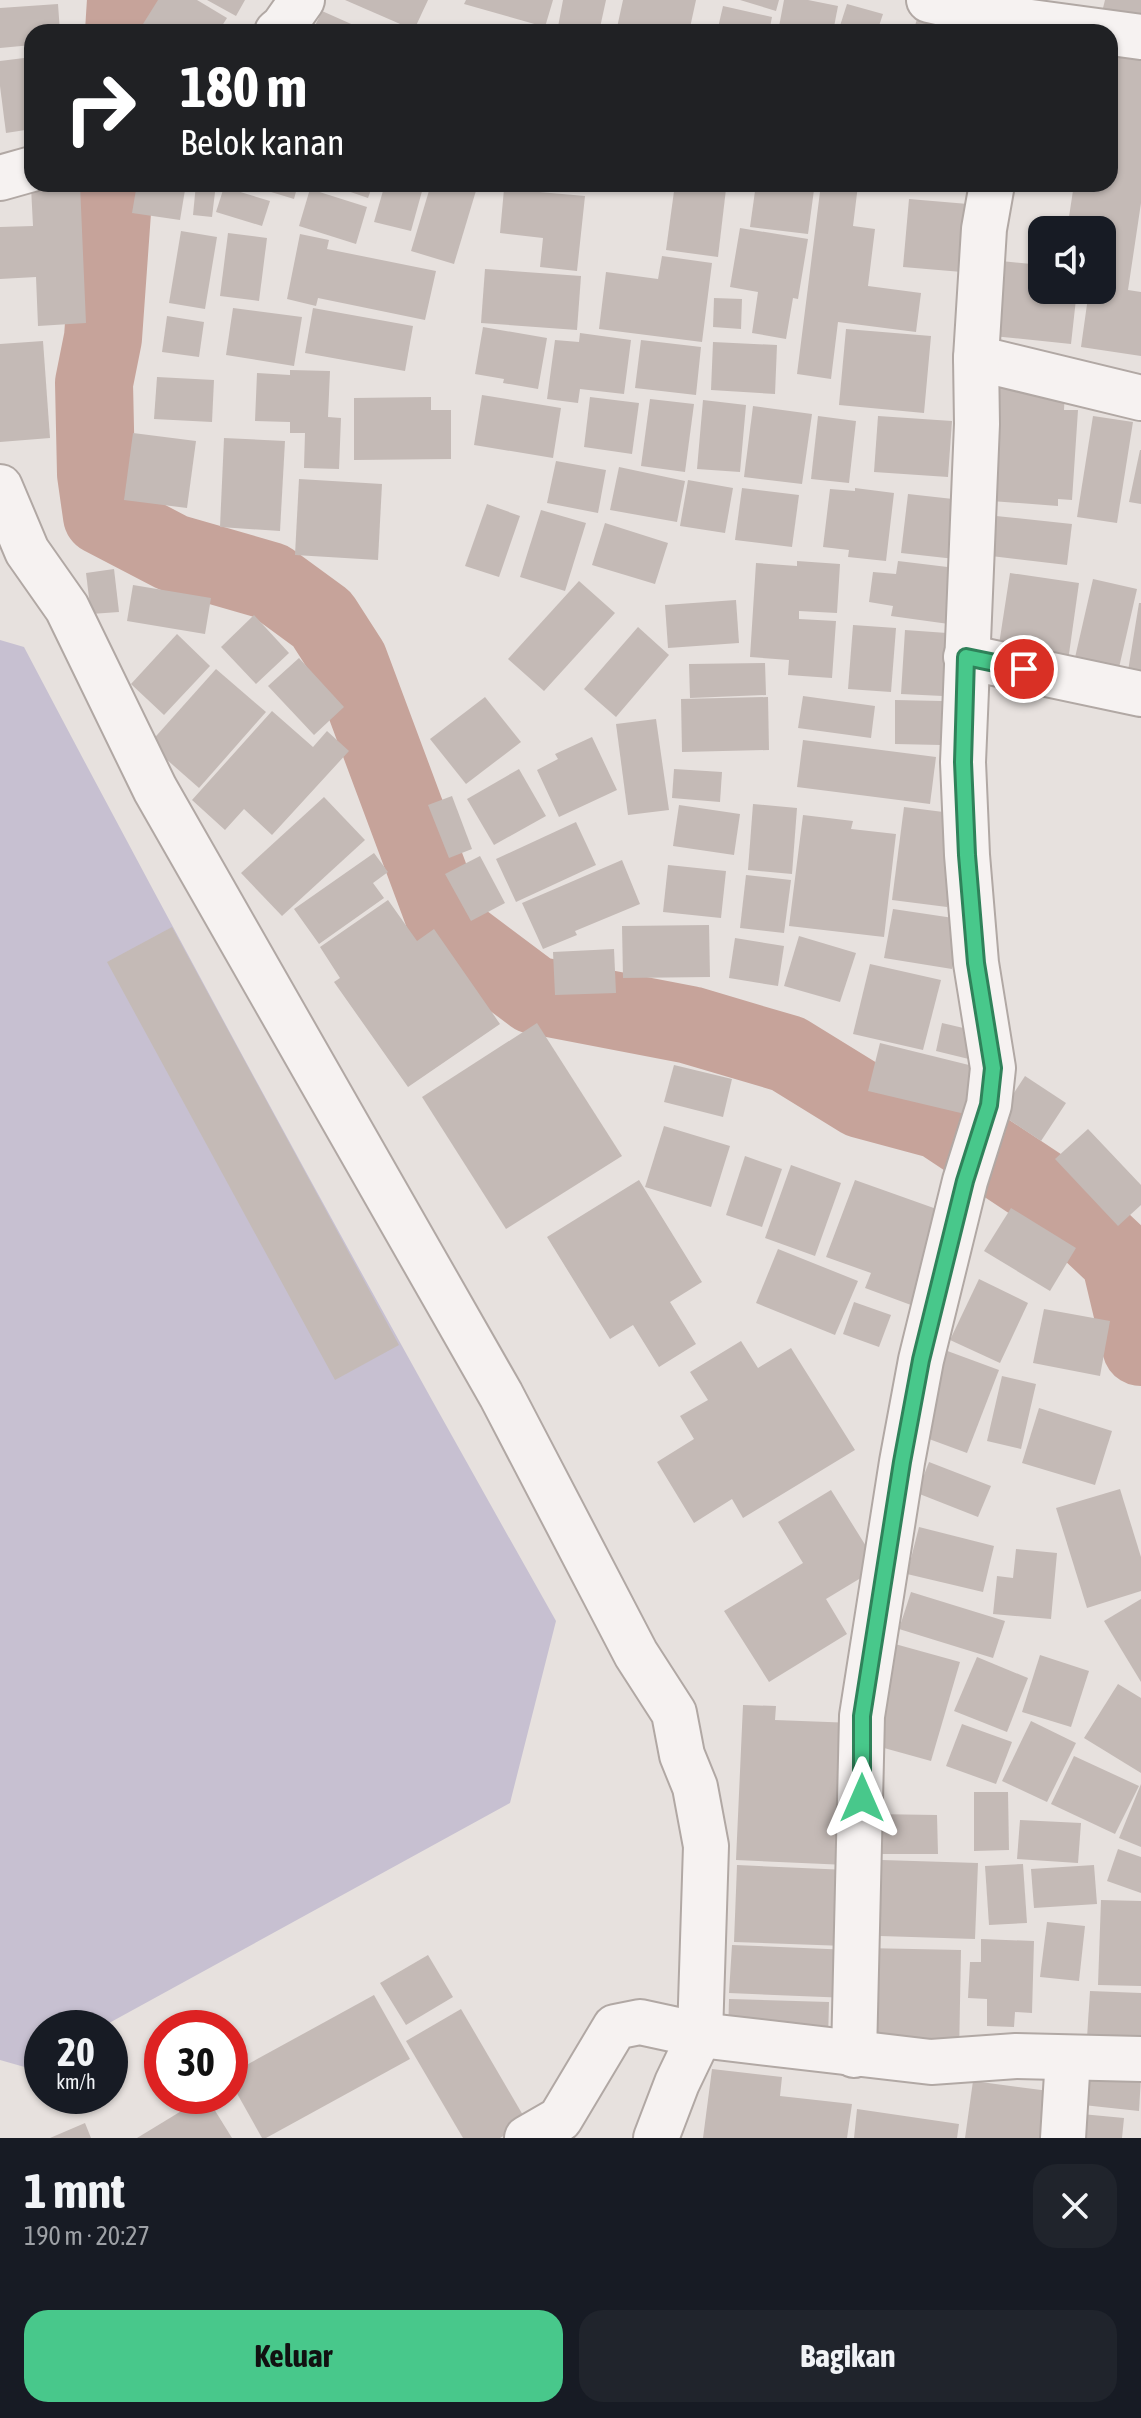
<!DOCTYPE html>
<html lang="id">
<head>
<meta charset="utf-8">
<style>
  :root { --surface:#171b24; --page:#20242c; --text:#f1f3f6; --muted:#9ea1a6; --accent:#48c88b }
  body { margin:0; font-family:"Asap Condensed",sans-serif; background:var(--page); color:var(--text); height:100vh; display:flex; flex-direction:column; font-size:30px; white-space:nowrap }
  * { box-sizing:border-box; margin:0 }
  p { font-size:26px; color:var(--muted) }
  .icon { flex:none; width:44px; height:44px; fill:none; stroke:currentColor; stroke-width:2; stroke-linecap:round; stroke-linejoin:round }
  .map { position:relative; height:2138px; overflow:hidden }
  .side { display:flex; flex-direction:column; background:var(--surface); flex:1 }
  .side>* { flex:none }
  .guide { position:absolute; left:24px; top:24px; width:1094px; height:168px; border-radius:24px; box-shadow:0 2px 6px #0004; background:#202124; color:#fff; overflow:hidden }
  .fabs { position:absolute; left:1028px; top:216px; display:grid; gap:16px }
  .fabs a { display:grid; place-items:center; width:88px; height:88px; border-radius:16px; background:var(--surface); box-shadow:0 2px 6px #0004; font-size:40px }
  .speed { position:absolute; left:24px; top:2010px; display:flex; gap:16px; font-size:40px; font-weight:700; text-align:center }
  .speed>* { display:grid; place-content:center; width:104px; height:104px; border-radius:50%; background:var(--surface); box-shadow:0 2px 6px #0004; line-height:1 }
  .speed small { font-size:20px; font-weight:400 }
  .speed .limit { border:12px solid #d22; background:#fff; color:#111 }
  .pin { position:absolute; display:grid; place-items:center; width:68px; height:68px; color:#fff; margin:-34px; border:4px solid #fff; border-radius:50%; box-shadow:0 2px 8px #0007 }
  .me { position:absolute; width:88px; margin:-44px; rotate:0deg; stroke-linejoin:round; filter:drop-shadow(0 0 6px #0008) }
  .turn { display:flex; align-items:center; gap:28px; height:168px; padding:0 24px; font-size:36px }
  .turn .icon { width:104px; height:104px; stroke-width:2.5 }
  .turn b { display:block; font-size:56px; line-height:68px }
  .round { display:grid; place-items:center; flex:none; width:84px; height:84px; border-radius:24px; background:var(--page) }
  .headline { display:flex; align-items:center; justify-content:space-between; height:136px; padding:0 24px }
  h1 { font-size:48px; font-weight:700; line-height:60px }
  .primary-button { display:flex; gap:16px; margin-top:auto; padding:16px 24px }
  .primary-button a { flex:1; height:92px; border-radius:24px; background:var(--accent); color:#111; font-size:32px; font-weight:700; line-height:92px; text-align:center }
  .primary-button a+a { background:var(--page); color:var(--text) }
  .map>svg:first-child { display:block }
  .green { fill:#c7c0d1 }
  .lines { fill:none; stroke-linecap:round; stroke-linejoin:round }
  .river { stroke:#c6a39a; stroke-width:78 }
  .building { fill:#c4bab6 }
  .street-casing { stroke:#b1a8a4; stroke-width:48 }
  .street { stroke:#f6f2f1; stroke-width:44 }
  .route-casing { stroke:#2f825a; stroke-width:20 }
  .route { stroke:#48c88b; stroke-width:14 }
</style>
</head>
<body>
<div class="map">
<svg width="1141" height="2138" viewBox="0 0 1141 2138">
  <rect width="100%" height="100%" fill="#e7e1de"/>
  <path class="green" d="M0,640l24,7c172,327 350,652 532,974l-46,182 -410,225h-58v32l-14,8 -28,-8z"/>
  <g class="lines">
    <g class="river">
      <polyline points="124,32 126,0"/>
      <polyline points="114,184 103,338 94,383 96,474 102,516 173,553 270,581 322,619 349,661 450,932 534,995 690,1025 788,1054 861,1099 939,1120 1052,1195 1120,1259 1141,1347"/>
    </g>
  </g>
  <g class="building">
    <polygon points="158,0 197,0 227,18 218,32 138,32"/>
    <polygon points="207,0 245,0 236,16"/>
    <polygon points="345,0 428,0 414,30"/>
    <polygon points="466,0 553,0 545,27 464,4"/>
    <polygon points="563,0 606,0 599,32 557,32"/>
    <polygon points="623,0 696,0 689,32 616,32"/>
    <polygon points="740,0 779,0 776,11"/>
    <polygon points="784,0 808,0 838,6 833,32 778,32"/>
    <polygon points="1105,0 1141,0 1141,17 1103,8"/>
    <polygon points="58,4 60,32 32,32 32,45 0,48 0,8"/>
    <polygon points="847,4 883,14 877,32 838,32"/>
    <polygon points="723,6 772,17 769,32 717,32"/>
    <polygon points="322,11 358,27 356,32 312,32"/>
    <polygon points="918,16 958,26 956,32 913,32"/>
    <polygon points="1110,50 1141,55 1141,203 1128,290 1141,292 1141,356 1081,347 1089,290 1102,290 1102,230 1067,230 1074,184 1110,184"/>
    <polygon points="32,57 32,129 6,133 0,86 0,61"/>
    <polygon points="80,184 86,323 38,326 36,277 0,279 0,227 33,226 31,187"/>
    <polygon points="137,184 186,184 180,220 132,213"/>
    <polygon points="196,184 216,184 212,217 193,215"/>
    <polygon points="245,184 298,184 294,199"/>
    <polygon points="340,184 373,184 368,198 339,188"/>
    <polygon points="385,184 424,184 411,231 374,222"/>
    <polygon points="431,184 478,184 454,264 411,251"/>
    <polygon points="542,184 573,184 571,192"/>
    <polygon points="675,184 726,189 718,257 666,250"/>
    <polygon points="756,184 814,190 808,234 750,227"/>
    <polygon points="821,184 858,185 853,226 875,229 868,286 921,293 916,332 838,322 831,379 797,374"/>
    <polygon points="224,187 270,201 262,226 216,212"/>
    <polygon points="310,189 367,207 356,244 299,226"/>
    <polygon points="504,189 585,196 577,271 540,267 543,238 500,233"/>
    <polygon points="909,199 968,204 962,272 903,267"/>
    <polygon points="740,228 808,239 798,299 793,298 786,339 752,333 758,292 730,287"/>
    <polygon points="181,231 217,237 205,309 169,303"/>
    <polygon points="228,233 267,238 259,301 220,296"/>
    <polygon points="300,234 329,240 327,249 436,271 425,320 318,298 316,306 287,299"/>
    <polygon points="662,256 712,263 702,342 599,329 606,272 658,279"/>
    <polygon points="1001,261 1042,265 1042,290 1077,290 1071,344 993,336"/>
    <polygon points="485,269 581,276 577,330 481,323"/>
    <polygon points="714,298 742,299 741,329 713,327"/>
    <polygon points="233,308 302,317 294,366 226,355"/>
    <polygon points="313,308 413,326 405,371 305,353"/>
    <polygon points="167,316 204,322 199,357 162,352"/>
    <polygon points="483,327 547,338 538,389 503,383 504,379 475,374"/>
    <polygon points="846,329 931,336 924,413 839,405"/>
    <polygon points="580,333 631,340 624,394 580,389 578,403 547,399 555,340 579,342"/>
    <polygon points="641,340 701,347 696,395 635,388"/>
    <polygon points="43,341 50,438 0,442 0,344"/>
    <polygon points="713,342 777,345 775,394 711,390"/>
    <polygon points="290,370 330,371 328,417 341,418 339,469 304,468 305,433 290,433 290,422 255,421 257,373 290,375"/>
    <polygon points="157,377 214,380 212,422 154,419"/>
    <polygon points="999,385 1065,390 1064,410 1078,410 1072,500 1058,499 1058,506 991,501"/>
    <polygon points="482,395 561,408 553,458 474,445"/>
    <polygon points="431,397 431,410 451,410 451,459 354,460 354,398"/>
    <polygon points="590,397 639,403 632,454 584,447"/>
    <polygon points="650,399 694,404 685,472 641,466"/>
    <polygon points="703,400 746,405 740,472 697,469"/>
    <polygon points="753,406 812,414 802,484 744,477"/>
    <polygon points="818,416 856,421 849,483 811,479"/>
    <polygon points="878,416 952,421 948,477 874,472"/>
    <polygon points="1093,416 1133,422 1117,523 1077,517"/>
    <polygon points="133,433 196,441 187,508 124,500"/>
    <polygon points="224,438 285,441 280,531 220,527"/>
    <polygon points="1140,450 1141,450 1141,504 1129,502"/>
    <polygon points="556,461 606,470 598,513 547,503"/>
    <polygon points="619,467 685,481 677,522 610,510"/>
    <polygon points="299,479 382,484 378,560 295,555"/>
    <polygon points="688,480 733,488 725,533 680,526"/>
    <polygon points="742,488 799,495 792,547 735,540"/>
    <polygon points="855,488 894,493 886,561 848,557 849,550 823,547 830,489 855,491"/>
    <polygon points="908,494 962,500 955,559 901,553"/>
    <polygon points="487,504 520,516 499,577 465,566"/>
    <polygon points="541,510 586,523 565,591 520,577"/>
    <polygon points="996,516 1072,524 1067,565 991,556"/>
    <polygon points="605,523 668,543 655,584 592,565"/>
    <polygon points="797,561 840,564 837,613 799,611 799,619 836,621 832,678 788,675 789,660 750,657 756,563 797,566"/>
    <polygon points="898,561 964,569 956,625 891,616 893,606 869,602 873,572 896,574"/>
    <polygon points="114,569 119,612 91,614 86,573"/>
    <polygon points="1010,573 1079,583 1068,661 998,651"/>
    <polygon points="1093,579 1137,589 1118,672 1074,662"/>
    <polygon points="579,581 615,613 544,691 508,659"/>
    <polygon points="133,585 211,598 205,634 127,621"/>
    <polygon points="736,600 739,643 668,648 665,605"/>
    <polygon points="1139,603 1141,603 1141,673 1128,671"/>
    <polygon points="254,615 289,653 256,684 221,647"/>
    <polygon points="853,625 896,628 891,692 848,689"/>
    <polygon points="638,627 669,655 616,717 584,689"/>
    <polygon points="905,630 947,633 943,696 901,694"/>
    <polygon points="177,634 210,666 164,715 131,684"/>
    <polygon points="299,658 344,707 314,735 268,686"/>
    <polygon points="765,663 766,695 690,698 689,664"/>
    <polygon points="216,669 266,712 199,788 149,744"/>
    <polygon points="803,696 875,706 871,738 798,728"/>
    <polygon points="485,697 521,742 466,784 430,739"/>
    <polygon points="768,697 769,750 682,752 681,699"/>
    <polygon points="895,700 942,701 941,745 895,744"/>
    <polygon points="272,711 313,747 327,731 349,751 272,835 244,809 225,830 192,800"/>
    <polygon points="656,719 669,810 628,815 616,724"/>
    <polygon points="592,737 617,790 559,817 537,770 558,759 555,754"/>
    <polygon points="803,740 936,757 930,804 797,787"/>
    <polygon points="519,769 546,816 494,845 467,799"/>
    <polygon points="674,769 722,772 720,802 672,798"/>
    <polygon points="452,796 472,849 449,858 428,805"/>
    <polygon points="324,797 365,840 282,916 241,873"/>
    <polygon points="753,804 797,808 792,874 748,870"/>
    <polygon points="679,805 740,814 734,855 673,846"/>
    <polygon points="904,807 959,814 947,907 892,900"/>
    <polygon points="803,815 853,821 851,829 896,834 884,937 789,926"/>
    <polygon points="576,822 596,865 516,902 496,859"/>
    <polygon points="374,853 388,872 373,883 384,898 319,944 294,909"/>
    <polygon points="480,856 505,903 471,921 445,874"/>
    <polygon points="622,860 640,904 575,931 577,935 543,949 522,903"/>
    <polygon points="668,865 726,871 721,918 663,912"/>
    <polygon points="746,875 791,880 784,933 740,928"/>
    <polygon points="388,900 417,941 434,929 500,1024 408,1087 334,982 340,978 320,947"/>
    <polygon points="893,909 960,919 952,969 884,958"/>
    <polygon points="709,925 710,977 623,978 622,926"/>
    <polygon points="172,927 399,1345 335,1380 107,962"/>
    <polygon points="799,936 856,953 840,1002 784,986"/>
    <polygon points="735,938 784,946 778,986 729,978"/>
    <polygon points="614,949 616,993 555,995 553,952"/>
    <polygon points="870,964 941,980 923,1050 853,1034"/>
    <polygon points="537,1023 622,1156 506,1229 422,1097"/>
    <polygon points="942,1023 985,1033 977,1061 936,1051"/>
    <polygon points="880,1043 977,1067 965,1114 868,1091"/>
    <polygon points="674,1065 732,1079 723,1117 664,1102"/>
    <polygon points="1025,1076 1066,1103 1041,1141 1000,1114"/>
    <polygon points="664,1126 730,1146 711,1207 645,1187"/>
    <polygon points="1088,1129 1141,1185 1141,1205 1118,1226 1055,1159"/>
    <polygon points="745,1156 782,1169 762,1227 726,1215"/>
    <polygon points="791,1165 841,1183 815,1256 765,1238"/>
    <polygon points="639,1180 702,1282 670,1302 696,1344 659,1367 633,1325 610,1339 547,1237"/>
    <polygon points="855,1180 945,1212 911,1305 865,1288 871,1273 826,1257"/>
    <polygon points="1011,1208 1076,1248 1050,1291 984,1251"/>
    <polygon points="778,1249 858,1281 835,1335 756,1303"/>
    <polygon points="979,1279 1028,1303 1000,1363 950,1340"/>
    <polygon points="854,1302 891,1315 879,1347 843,1334"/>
    <polygon points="1044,1309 1110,1321 1100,1376 1033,1363"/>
    <polygon points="741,1341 758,1368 791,1348 855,1450 743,1518 732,1499 694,1523 657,1462 694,1439 680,1416 708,1400 690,1372"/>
    <polygon points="942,1349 999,1370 967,1453 910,1432"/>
    <polygon points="1002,1376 1036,1384 1021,1449 987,1441"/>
    <polygon points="1039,1408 1112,1431 1095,1485 1022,1463"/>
    <polygon points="929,1462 991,1486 978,1517 917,1493"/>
    <polygon points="1120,1489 1141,1557 1141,1591 1087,1608 1056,1508"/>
    <polygon points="831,1490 879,1567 826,1599 847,1634 769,1682 724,1611 803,1563 778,1522"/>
    <polygon points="919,1527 994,1546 983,1592 907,1574"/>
    <polygon points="1016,1549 1057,1553 1051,1619 993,1614 997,1576 1013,1578"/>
    <polygon points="911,1592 1005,1621 993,1658 899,1629"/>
    <polygon points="1141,1599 1141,1682 1104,1621"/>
    <polygon points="895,1644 960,1662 931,1761 866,1743"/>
    <polygon points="1040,1655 1089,1671 1071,1727 1022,1712"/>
    <polygon points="977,1657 1028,1678 1007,1732 954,1711"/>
    <polygon points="1118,1684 1141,1698 1141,1773 1084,1738"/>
    <polygon points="743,1705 776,1706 775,1720 854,1723 847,1865 736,1860"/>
    <polygon points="1031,1721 1076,1743 1047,1802 1002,1781"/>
    <polygon points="962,1724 1012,1742 996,1784 946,1766"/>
    <polygon points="1074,1756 1139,1786 1115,1834 1051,1804"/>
    <polygon points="1141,1784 1141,1847 1119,1838"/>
    <polygon points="974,1792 1008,1792 1009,1850 974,1851"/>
    <polygon points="873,1814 937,1815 938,1854 872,1854"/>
    <polygon points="1020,1820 1081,1823 1078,1863 1017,1859"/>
    <polygon points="1118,1849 1141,1857 1141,1893 1107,1881"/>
    <polygon points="882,1860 978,1863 975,1939 880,1936 881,1918 875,1917 877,1869 882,1869"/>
    <polygon points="1023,1864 1027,1923 989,1925 985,1866"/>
    <polygon points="737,1865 848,1870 845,1946 734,1942"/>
    <polygon points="1094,1865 1097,1904 1034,1908 1031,1869"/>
    <polygon points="1101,1900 1141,1901 1141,1986 1098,1985"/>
    <polygon points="1047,1922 1085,1926 1079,1981 1040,1977"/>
    <polygon points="981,1939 1034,1941 1032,2013 1015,2012 1014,2027 987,2026 987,1999 968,1998 970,1962 981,1962"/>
    <polygon points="732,1945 851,1950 849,1998 729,1993"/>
    <polygon points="864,1948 961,1950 959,2056 862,2041"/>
    <polygon points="428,1955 453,1997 406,2025 380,1983"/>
    <polygon points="1090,1991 1141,1993 1141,2040 1087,2038"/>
    <polygon points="374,1995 410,2059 266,2138 262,2138 230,2081 230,2074"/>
    <polygon points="729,1999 829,2002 828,2040 728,2037"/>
    <polygon points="461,2009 527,2122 500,2138 463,2138 406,2041"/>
    <polygon points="712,2069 782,2077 780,2096 852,2104 847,2138 703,2138"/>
    <polygon points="1078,2070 1141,2077 1139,2111 1074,2104"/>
    <polygon points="973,2081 1049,2091 1043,2138 965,2138"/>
    <polygon points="206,2096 232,2138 137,2138"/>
    <polygon points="857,2109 959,2124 957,2138 854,2138"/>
    <polygon points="1071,2113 1124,2118 1122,2138 1069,2138"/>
    <polygon points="85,2123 91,2138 50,2138"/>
  </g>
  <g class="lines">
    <g class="street-casing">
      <g id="street">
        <polyline points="929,0 1023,21 1141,37"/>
        <polyline points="277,32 283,27 302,0"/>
        <polyline points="0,178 32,169"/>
        <polyline points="992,184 984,229 976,358 1141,398"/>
        <polyline points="0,487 27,551 67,608 155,789 501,1395 636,1654 674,1713 682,1755 695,1787 706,1846 700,2035 677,2083 656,2138"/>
        <polyline points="966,657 1141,694"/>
        <polyline points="854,2055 862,1716 902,1462 921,1360 965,1181 989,1105 993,1068 976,963 967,855 963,762 977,424 976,358"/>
        <polyline points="527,2138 560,2119 615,2027 640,2022 700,2035 931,2062 1016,2056 1141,2059"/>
        <polyline points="1063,2138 1068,2058"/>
      </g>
    </g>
    <use href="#street" class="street"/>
  </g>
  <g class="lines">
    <g class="route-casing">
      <polyline id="route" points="862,1798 862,1716 902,1462 921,1360 965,1181 989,1105 993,1068 976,963 967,855 963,762 966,657 1024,669"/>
    </g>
    <use href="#route" class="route"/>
  </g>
</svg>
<div class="fabs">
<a><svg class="icon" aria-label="sound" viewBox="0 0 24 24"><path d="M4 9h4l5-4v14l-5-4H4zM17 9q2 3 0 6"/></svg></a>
</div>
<div class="speed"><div>20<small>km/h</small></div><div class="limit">30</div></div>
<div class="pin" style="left:1024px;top:669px;background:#d93025"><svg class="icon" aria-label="arrive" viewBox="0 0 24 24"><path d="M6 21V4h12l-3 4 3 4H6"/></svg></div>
<svg class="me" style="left:862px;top:1798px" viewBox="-20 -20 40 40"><path d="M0-17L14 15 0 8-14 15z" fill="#48c88b" stroke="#fff" stroke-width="4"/></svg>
<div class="guide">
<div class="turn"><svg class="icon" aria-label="right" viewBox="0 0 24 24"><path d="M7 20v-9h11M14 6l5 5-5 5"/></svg><div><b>180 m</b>Belok kanan</div></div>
</div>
</div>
<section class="side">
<div class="headline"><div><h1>1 mnt</h1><p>190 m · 20:27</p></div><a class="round"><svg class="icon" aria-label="close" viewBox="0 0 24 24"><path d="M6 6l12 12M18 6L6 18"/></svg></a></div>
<div class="primary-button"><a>Keluar</a><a>Bagikan</a></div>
</section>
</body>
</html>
